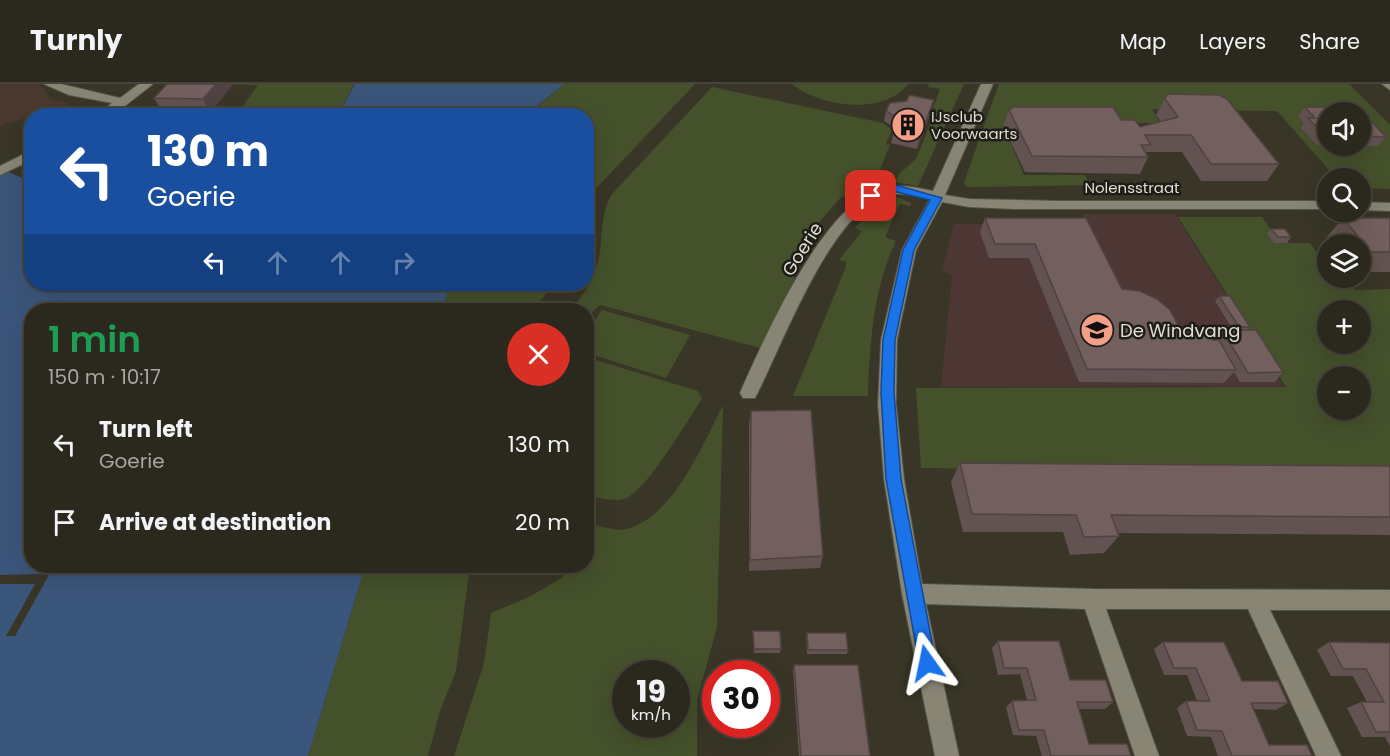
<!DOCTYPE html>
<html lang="en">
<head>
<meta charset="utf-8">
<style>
  :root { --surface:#2b281d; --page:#37342a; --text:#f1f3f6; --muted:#a6a6a4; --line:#47443b }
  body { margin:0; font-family:Poppins,sans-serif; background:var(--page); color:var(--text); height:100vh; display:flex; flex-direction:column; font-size:22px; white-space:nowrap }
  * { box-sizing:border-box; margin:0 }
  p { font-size:20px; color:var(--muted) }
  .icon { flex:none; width:33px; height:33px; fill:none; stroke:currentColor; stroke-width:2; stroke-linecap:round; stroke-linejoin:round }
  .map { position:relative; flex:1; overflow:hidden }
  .side { position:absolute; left:24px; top:219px; width:570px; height:270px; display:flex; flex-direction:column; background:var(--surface); border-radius:24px; box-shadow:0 6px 24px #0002,0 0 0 2px var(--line) }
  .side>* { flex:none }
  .top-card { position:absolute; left:24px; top:24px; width:570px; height:183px; border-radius:24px; box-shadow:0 6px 24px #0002,0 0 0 2px var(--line); background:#1a4fa0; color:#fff; overflow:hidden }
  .buttons { position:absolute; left:1317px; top:18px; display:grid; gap:12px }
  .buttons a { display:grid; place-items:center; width:54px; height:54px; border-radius:50%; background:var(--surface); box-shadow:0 6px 24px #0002,0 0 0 2px var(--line); font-size:30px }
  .speed { position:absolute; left:612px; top:576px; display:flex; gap:12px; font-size:30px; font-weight:700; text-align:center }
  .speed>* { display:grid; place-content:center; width:78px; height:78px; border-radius:50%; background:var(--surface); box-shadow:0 6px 24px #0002,0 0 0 2px var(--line); line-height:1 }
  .speed small { font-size:15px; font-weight:400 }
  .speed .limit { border:9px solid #d22; background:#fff; color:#111 }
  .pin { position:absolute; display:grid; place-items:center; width:51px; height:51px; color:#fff; margin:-26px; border-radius:12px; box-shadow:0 3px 9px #0006 }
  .me { position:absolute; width:66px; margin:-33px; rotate:348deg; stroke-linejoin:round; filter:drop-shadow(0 0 4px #0008) }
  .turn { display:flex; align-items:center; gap:21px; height:126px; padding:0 24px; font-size:27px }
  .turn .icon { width:78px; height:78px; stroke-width:2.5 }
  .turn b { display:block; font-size:42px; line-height:51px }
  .lanes { display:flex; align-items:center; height:57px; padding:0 24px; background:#0003; justify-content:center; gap:30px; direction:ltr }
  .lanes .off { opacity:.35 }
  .round { display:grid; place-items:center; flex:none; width:63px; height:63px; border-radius:32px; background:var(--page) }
  .headline { display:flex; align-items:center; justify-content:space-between; height:102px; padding:0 24px }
  h1 { font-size:36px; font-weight:600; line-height:45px; color:#1e9e55 }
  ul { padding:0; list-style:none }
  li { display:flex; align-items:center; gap:18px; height:78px; padding:0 24px }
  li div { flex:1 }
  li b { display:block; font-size:22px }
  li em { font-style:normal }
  header { display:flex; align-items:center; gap:36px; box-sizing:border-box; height:84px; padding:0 30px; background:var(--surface); border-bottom:2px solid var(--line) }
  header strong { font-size:28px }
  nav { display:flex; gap:33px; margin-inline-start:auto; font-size:21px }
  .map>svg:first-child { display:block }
  .industrial { fill:#4a392e }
  .education { fill:#4c3735 }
  .green { fill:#44512b; fill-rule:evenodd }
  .water { fill:#3b567b }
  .pier { fill:#393627 }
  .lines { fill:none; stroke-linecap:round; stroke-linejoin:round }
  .minor-casing { stroke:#555347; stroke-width:2 }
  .minor { fill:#898575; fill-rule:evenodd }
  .wall { fill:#625251 }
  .shaded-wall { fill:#504242 }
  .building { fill:#725f5e; stroke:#504242; stroke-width:1.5 }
  .route { fill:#1a73e8; stroke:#114b97; stroke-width:1.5 }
  .labels { text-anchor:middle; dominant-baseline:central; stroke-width:5; stroke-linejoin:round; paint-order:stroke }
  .far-poi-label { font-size:15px; fill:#dfddd5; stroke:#1f1d17; text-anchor:start }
  .far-street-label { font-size:15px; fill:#dfddd5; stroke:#1f1d17 }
  .street-label { font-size:18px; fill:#dfddd5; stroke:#1f1d17 }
  .poi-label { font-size:18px; fill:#dfddd5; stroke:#1f1d17; text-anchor:start }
</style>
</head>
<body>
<header>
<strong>Turnly</strong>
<nav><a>Map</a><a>Layers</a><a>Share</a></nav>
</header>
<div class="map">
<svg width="1390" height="672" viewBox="0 0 1390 672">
  <rect width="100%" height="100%" fill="#393627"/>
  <polygon class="industrial" points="0,0 40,0 50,15 70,20 0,42"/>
  <polygon class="education" points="1083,130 1175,130 1283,302 941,303 952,191 942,187 954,140 1088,140"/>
  <g class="green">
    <polygon points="213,0 354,0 338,31 131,32 237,30 258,1"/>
    <polygon points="564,0 695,0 587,114 586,32 526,32"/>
    <path d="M792,0h116c-24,32 -88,23 -116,0z"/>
    <polygon points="929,0 964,0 918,102 895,98 899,90 916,75 936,25 933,24 940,5 928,3"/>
    <path d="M999,0h350l41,41v64l-29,-1 -1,-10h-24l-59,-67 -125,-2 8,14 -157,1 21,51h61l5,10 -123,2 -3,-5zM1328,28h32v34h-32z"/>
    <path d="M712,3l171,36 9,7 -6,14 4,1 -17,41 -17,6 -7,7 -7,-3 -39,45 -15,34 8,3 -32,71 -164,-44 -13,12 -1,-7h-16c14,-15 25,-31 29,-53 4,-22 1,-44 13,-63z"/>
    <path d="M897,113l14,6 -1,3 -10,-2 -15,33 11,4c-23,48 -26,102 -28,155h-75l52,-127 1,-7 -7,-2 23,-29 -7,-3 22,-26z"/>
    <path d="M1178,133h84l12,17v9h36l17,22 1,13h10l18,12 34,-1v185l-469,-6 -5,-80 370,-1zM1328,226h32v34h-32zM1328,292h32v34h-32z"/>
    <polygon points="450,200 554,200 533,226 442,226"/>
    <polygon points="602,226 690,251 666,294 587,269 587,248"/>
    <path d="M586,273l112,34 4,8c-14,20 -56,94 -78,100 -10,3 -27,-2 -37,-3z"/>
    <path d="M723,321l-6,222 -20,73v56h-243l30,-93 7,-50 40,-17 32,-19 2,-11h21l1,-43c11,2 29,9 40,6 46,-12 76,-85 96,-124zM626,590h50v50h-50z"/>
    <polygon points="365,482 470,482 456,587 440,627 428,672 308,672"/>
  </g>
  <g class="water">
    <polygon points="355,0 564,0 526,31 338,31"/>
    <polygon points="0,84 31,98 32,200 450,200 442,226 32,226 32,482 365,482 308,672 0,672"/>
  </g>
  <polygon class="pier" points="47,482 54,482 15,552 6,552 35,500 0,500 0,491 42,490"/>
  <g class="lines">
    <g class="minor-casing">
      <g id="minor">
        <polygon points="44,0 61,0 120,14 139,0 153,0 112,32 97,32 112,19 69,11"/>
        <path d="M981,0h12l-48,111 24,4 89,2h270v8h-314l-45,-2 -27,-5 -26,48 -19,90 -1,64 8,75 18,105 170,5 298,1v20h-120l71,146h-25l-68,-147h-142l53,147h-24l-50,-147 -159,-5 33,152h-24l-33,-162 -18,-115 -6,-75 3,-64 21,-90 28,-51c-13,-3 -28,-7 -41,-4 -58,13 -108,154 -134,203h-12l-3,-5c24,-54 81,-185 139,-204 18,-6 36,-2 54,2z"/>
        <polygon points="1382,0 1390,0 1390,6"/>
        <polygon points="32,66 32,76 0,91 0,82"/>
        <polygon points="1360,118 1390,119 1390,127 1360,126"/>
      </g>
    </g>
    <use href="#minor" class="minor"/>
  </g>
  <g class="wall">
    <polygon points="233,0 210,29 162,28 154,14"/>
    <polygon points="1167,10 1279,80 1267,97 1201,97 1182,68 1147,68 1146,70 1148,73 1140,90 1025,88 1003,42 1009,26 1121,36 1140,43 1161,38 1156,31"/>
    <polygon points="1305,23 1328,28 1328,61 1317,61 1301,44 1304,39 1298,32"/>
    <polygon points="932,25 917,65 891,59 895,44 884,37 886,27"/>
    <polygon points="1360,30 1386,53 1378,62 1333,62 1360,62"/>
    <polygon points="985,134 1122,205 1182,248 1215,256 1222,246 1233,246 1215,217 1219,212 1250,243 1248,246 1283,288 1275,298 1240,298 1234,288 1224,299 1079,298 1029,174 989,174 980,148"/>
    <polygon points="1343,134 1390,134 1390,188 1360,188 1360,160 1331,160 1326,154"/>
    <polygon points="1271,145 1291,153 1287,159 1274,159 1267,150"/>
    <polygon points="751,327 823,472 820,484 749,487 749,340"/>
    <polygon points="960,379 1390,382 1390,451 1118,449 1119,452 1104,469 1070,471 1063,448 963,448 951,398"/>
    <polygon points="753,547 781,565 780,569 754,569"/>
    <polygon points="807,549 848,566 847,570 807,570 806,552"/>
    <polygon points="998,557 1113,618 1105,625 1079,625 1089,660 1131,672 1042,672 1036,652 1013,651 1006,623 1012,617 1027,616 1020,590 998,591 992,564"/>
    <polygon points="1163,558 1288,619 1276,626 1254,625 1269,661 1312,672 1218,672 1211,653 1187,652 1177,624 1186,617 1197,617 1187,591 1164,591 1154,565"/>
    <polygon points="1329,558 1390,559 1390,662 1385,653 1362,653 1347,624 1361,618 1367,618 1353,592 1331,592 1317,566"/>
    <polygon points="794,581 870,672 799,672 793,588"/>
  </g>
  <g class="shaded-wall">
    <polygon points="216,0 233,0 210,29 203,15"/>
    <polygon points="934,16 932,25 917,65 919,55"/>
  </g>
  <g class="building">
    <polygon points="167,0 216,0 203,15 154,14"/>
    <polygon points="1167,10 1219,11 1227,15 1279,80 1211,80 1191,51 1145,51 1151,61 1141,61 1148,73 1032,72 1009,26 1013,23 1113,23 1121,36 1135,36 1140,43 1178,33 1165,15"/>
    <polygon points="909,11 934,16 919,55 893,49 899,35 886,27 890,19 907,17"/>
    <polygon points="1305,23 1353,23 1359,28 1328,28 1328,51 1324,51 1308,34 1315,34"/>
    <polygon points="1360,30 1365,35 1369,35 1386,53 1360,52"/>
    <polygon points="985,134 1086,134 1122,205 1140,207 1157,215 1170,226 1182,248 1209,249 1213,256 1219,256 1236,286 1087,285 1035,160 995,160"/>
    <polygon points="1343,134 1390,134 1390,168 1371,168"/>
    <polygon points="1271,145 1285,145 1291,153 1278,153"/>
    <polygon points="1219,212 1230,212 1250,243 1239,243"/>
    <polygon points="1222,246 1256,246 1283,288 1248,289"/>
    <polygon points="811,326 823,472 750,476 751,327"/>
    <polygon points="960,379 1390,382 1390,433 1111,431 1119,452 1084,453 1076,431 972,430"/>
    <polygon points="753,547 780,547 781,565 754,565"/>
    <polygon points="807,549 846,549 848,566 808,566"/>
    <polygon points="998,557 1059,557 1070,596 1106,596 1113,618 1077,618 1089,660 1127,660 1131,672 1051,672 1044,646 1019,646 1012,617 1036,616 1027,584 1004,584"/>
    <polygon points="1163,558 1224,558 1242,597 1278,597 1288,619 1251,619 1269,661 1307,661 1312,672 1232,672 1222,647 1197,646 1186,617 1210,617 1196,584 1174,584"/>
    <polygon points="1329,558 1390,559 1390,648 1376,648 1361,618 1384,618 1366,585 1343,585"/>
    <polygon points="794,581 858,581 870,672 801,672"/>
  </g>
  <polygon class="route" points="892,100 942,114 914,166 895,256 894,308 901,395 936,579 933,585 927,588 921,585 919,579 886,395 881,308 883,256 903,166 930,116 893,107 871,116 866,112"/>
  <defs>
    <g id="building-disc" transform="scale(1.725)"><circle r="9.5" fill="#f49f86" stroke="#1f1d17"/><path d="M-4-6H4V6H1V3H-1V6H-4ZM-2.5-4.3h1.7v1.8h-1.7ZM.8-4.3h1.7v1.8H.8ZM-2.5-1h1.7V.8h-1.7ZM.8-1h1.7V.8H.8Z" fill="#111"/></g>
    <g id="school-disc" transform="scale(1.725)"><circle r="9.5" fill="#f49f86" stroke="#1f1d17"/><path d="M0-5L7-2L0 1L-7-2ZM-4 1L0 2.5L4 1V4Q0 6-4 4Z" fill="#111"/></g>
  </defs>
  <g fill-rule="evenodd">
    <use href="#building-disc" x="908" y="41"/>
    <use href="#school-disc" x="1097" y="246"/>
  </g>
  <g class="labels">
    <g class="far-poi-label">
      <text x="931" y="32">IJsclub<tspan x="931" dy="17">Voorwaarts</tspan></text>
    </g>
    <g class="far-street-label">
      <text x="1132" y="103">Nolensstraat</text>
    </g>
    <g class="street-label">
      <text transform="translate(802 165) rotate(-58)">Goerie</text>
    </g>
    <g class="poi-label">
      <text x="1120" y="246">De Windvang</text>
    </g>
  </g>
</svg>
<div class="buttons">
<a><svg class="icon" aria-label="sound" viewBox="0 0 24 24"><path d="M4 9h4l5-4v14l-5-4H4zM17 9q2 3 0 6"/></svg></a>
<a><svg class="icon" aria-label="search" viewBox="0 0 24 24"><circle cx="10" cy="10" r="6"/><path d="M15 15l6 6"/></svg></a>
<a><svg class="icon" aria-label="layers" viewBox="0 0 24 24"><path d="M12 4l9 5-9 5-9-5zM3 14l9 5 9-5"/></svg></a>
<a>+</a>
<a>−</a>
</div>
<div class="speed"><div>19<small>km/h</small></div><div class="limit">30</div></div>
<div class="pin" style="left:871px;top:112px;background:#d93025"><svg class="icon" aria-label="arrive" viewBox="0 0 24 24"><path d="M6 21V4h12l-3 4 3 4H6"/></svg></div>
<svg class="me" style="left:927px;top:579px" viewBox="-20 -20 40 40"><path d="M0-17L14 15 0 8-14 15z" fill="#1a73e8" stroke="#fff" stroke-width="4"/></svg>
<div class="top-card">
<div class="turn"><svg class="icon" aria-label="left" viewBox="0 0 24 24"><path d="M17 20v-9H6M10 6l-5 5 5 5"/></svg><div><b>130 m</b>Goerie</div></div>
<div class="lanes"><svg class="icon" aria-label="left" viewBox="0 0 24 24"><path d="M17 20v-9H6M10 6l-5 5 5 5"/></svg><svg class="icon off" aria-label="ahead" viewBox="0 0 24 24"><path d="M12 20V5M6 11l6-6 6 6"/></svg><svg class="icon off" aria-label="ahead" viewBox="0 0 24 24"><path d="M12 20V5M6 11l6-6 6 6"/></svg><svg class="icon off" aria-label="right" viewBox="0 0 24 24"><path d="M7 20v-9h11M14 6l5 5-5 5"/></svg></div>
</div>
<section class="side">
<div class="headline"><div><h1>1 min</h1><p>150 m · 10:17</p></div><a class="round" style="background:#d93025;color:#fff"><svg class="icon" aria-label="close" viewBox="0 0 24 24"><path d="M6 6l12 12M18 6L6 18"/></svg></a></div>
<ul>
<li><svg class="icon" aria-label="left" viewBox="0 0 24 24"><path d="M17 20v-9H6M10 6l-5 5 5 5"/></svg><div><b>Turn left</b><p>Goerie</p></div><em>130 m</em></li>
<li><svg class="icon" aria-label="arrive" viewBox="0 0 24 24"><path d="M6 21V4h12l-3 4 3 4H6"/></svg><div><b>Arrive at destination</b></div><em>20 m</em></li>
</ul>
</section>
</div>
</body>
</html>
